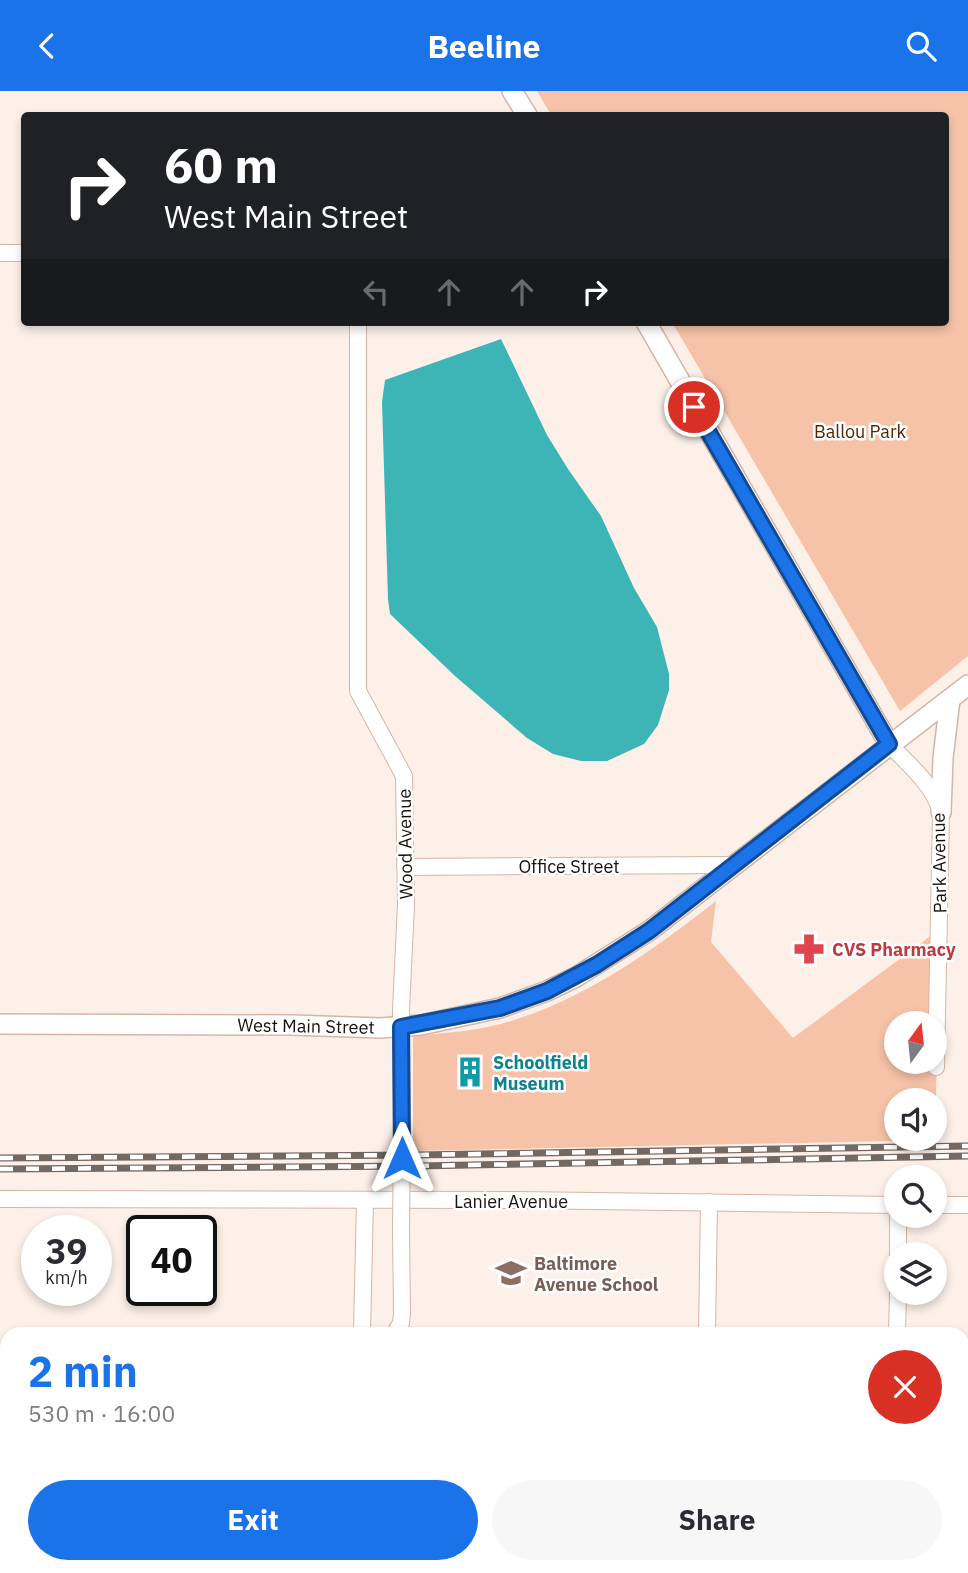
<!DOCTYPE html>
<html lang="en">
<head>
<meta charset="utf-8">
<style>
  :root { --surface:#fff; --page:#f7f7f7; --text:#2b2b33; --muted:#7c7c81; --accent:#1a73e8 }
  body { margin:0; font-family:"IBM Plex Sans",sans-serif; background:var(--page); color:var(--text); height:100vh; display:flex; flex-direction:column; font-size:26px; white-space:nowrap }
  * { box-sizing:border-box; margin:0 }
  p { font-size:23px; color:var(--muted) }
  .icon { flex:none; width:38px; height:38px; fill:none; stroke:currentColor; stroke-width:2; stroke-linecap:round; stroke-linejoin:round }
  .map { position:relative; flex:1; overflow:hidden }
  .panel { position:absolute; left:0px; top:1236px; width:970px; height:247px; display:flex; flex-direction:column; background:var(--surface); border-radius:21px 21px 0 0; box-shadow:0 4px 10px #0003 }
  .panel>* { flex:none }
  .guide { position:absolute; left:21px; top:21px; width:928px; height:214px; border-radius:7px; box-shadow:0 4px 10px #0003; background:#202124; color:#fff; overflow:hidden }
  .needle { width:46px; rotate:15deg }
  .fabs { position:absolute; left:884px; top:920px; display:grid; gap:14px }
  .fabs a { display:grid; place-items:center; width:63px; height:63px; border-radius:50%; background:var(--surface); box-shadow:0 4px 10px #0003; font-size:35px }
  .speed { position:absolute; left:21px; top:1124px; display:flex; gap:14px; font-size:35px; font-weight:700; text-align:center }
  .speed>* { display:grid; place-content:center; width:91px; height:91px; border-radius:50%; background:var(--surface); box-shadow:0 4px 10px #0003; line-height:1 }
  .speed small { font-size:18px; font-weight:400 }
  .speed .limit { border:4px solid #111; border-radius:10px; background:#fff; color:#111 }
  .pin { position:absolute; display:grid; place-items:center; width:60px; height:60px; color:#fff; margin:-30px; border:4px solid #fff; border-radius:50%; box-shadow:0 2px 7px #0007 }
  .me { position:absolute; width:77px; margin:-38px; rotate:0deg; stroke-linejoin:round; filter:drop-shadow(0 0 5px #0008) }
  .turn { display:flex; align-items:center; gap:24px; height:147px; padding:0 28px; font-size:32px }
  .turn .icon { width:91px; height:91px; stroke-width:2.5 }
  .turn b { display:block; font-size:49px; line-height:60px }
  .lanes { display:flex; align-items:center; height:66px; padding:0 28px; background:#0003; justify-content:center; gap:35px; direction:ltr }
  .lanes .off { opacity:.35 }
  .round { display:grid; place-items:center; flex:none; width:74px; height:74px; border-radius:37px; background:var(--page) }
  .summary { display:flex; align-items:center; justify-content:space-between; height:119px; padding:0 28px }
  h1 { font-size:42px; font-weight:700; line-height:52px; color:var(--accent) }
  .button { display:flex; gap:14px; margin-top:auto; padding:14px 28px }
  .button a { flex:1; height:80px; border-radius:42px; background:var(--accent); color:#fff; font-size:28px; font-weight:700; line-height:80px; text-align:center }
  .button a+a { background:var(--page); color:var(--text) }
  header { display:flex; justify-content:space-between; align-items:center; height:91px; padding:0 28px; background:var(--accent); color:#fff; font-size:32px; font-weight:700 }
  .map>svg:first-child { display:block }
  .green { fill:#f6c3a8; fill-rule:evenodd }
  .water { fill:#3db4b5 }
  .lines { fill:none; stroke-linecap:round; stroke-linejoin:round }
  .minor-casing { stroke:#d4b6a6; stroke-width:18 }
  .major-casing { stroke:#d4b6a6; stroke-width:22 }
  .minor { stroke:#fff; stroke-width:16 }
  .major { stroke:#fff; stroke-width:19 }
  .rail-casing { stroke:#736862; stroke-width:7 }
  .rail { stroke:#fff; stroke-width:4.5; stroke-dasharray:13; stroke-linecap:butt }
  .minor-bridge-casing { stroke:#d4b6a6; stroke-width:18; stroke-linecap:butt }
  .minor-bridge { stroke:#fff; stroke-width:16 }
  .route-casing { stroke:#114b97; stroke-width:18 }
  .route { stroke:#1a73e8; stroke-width:12 }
  .labels { text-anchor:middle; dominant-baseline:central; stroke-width:5; stroke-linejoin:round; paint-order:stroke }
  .park-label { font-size:18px; fill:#532505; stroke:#fff }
  .street-label { font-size:18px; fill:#1a100a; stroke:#fff }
  .health-label { font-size:18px; font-weight:bold; fill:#be3a42; stroke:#fff; text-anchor:start }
  .culture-label { font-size:18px; font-weight:bold; fill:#0d838f; stroke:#fff; text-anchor:start }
  .education-label { font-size:18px; font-weight:bold; fill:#785e54; stroke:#fff; text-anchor:start }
</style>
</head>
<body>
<header><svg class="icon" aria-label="back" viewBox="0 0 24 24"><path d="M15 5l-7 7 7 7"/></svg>Beeline<svg class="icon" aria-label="search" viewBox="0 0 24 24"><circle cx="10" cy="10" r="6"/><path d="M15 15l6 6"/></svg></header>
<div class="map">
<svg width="968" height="1482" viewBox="0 0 968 1482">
  <rect width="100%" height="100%" fill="#fcf0e9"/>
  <g class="green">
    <polygon points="537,0 968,0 968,565 900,620 672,231 945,231 945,24 551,24"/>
    <path d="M716,810l-5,41 82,96 147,-109 -5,211 -522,11v-115c33,-3 69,-5 101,-16 76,-24 139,-70 202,-119zM896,933h38v38h-38zM896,1010h38v38h-38z"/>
  </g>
  <polygon class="water" points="501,248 547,344 568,378 601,425 634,497 657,536 669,583 669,599 658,634 644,653 607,670 581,670 553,663 527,647 455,585 390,523 388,508 382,311 385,289"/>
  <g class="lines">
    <g class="minor-casing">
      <g id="minor">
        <polyline points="0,162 24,162"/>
        <polyline points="358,231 358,600 404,685 406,813 401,919 402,1043"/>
        <path d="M889,653c19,20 44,40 52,68l-5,255"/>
        <polyline points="405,776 733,774"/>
        <polyline points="0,1108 516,1109 896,1114"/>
        <polyline points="934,1114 968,1114"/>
        <polyline points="898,1164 898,1125"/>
        <polyline points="362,1242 365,1110"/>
        <polyline points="395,1242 401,1232 402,1222 401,1139"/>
        <polyline points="707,1242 709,1111"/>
        <polyline points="897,1242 898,1202"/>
        <polyline points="90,1475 90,1482"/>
        <polyline points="361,1482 361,1475"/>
        <polyline points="706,1482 706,1475"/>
        <polyline points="897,1482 897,1475"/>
      </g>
    </g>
    <g class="major-casing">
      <g id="major">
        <polyline points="512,0 527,24"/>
        <polyline points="646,231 889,653"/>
        <polyline points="941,721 943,667 950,608"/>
        <polyline points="0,933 292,934 380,937 421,934 500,917 547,900 576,886 649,840 968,594"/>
      </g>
    </g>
    <use href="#minor" class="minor"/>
    <use href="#major" class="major"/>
    <g class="rail-casing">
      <g id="rail">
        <polyline points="0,1067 415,1064 968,1055"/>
        <polyline points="0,1078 418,1075 968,1065"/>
      </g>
    </g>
    <use href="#rail" class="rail"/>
    <g class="minor-bridge-casing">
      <polyline id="minor-bridge" points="401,1139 402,1043"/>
    </g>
    <use href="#minor-bridge" class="minor-bridge"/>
  </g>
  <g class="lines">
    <g class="route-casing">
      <polyline id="route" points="402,1067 401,936 500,917 547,900 596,874 649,840 889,653 694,316"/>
    </g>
    <use href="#route" class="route"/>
  </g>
  <defs>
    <g id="pharmacy-bare" transform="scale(2.415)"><path d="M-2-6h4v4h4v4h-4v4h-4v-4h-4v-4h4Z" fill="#e0444e" stroke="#fff" stroke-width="2.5" paint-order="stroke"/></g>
    <g id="building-bare" transform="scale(2.415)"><path d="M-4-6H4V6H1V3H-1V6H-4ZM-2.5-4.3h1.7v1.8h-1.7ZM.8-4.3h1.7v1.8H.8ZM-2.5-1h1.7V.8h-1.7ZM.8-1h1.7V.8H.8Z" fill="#0f9aa8" stroke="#fff" stroke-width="2.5" paint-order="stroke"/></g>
    <g id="school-bare" transform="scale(2.415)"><path d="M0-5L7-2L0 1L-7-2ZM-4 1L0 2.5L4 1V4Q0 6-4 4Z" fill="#8d6e63" stroke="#fff" stroke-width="2.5" paint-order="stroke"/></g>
  </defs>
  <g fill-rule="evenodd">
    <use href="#pharmacy-bare" x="809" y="858"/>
    <use href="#building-bare" x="470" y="981"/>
    <use href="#school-bare" x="511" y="1182"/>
  </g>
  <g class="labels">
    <g class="park-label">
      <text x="860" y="340">Ballou Park</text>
    </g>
    <g class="street-label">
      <text transform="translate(405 753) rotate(-91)">Wood Avenue</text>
      <text transform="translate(939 772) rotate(-91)">Park Avenue</text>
      <text x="569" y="775">Office Street</text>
      <text transform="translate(306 935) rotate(1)">West Main Street</text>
      <text x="511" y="1110">Lanier Avenue</text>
    </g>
    <g class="health-label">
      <text x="832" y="858">CVS Pharmacy</text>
    </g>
    <g class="culture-label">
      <text x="493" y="971">Schoolfield<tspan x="493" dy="21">Museum</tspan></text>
    </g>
    <g class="education-label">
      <text x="534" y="1172">Baltimore<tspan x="534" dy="21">Avenue School</tspan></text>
    </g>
  </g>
</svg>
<div class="fabs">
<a><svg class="needle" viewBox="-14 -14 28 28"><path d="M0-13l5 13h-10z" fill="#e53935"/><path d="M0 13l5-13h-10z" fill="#7c7c81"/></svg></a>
<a><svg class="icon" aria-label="sound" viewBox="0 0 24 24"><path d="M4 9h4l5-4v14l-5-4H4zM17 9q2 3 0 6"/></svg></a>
<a><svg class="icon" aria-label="search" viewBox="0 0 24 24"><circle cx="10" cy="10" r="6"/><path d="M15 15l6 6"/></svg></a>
<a><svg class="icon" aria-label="layers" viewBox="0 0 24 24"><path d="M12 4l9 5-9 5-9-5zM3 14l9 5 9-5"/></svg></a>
</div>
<div class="speed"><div>39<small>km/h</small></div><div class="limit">40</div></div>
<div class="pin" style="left:694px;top:316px;background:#d93025"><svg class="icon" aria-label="arrive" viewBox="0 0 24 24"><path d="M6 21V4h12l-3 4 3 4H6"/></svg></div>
<svg class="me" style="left:402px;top:1067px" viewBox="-20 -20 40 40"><path d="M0-17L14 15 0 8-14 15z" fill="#1a73e8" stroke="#fff" stroke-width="4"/></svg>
<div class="guide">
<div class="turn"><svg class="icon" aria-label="right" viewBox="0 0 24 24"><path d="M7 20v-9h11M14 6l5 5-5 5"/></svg><div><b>60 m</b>West Main Street</div></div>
<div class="lanes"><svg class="icon off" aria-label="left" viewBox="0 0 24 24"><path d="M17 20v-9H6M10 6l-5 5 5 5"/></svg><svg class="icon off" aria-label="ahead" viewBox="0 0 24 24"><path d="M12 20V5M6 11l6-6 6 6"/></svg><svg class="icon off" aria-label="ahead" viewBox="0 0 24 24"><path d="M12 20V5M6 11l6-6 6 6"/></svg><svg class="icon" aria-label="right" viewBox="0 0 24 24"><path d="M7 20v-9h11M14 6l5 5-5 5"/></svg></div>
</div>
<section class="panel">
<div class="summary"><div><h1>2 min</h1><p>530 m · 16:00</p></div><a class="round" style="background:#d93025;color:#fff"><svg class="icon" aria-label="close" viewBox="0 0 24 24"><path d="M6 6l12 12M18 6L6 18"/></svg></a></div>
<div class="button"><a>Exit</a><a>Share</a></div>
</section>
</div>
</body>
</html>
